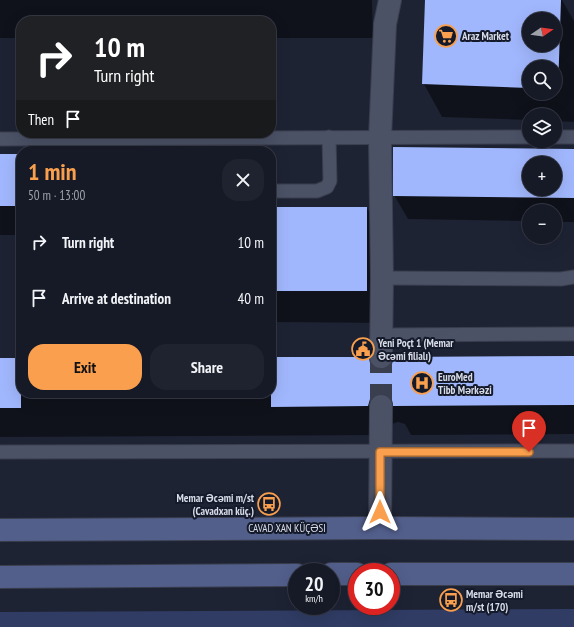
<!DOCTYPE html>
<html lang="en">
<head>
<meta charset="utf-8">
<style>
  :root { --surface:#161a27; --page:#1f232f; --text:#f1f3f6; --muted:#9ea1a7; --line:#353844; --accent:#f99f4d }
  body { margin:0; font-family:"PT Sans Narrow",sans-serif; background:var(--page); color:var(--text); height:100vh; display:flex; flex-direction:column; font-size:15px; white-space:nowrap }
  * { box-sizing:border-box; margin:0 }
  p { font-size:13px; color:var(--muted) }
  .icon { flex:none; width:22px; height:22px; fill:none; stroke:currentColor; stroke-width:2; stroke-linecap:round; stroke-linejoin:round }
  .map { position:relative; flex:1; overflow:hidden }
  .sheet { position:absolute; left:16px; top:146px; width:260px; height:252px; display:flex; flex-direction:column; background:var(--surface); border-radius:16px; box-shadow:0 4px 16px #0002,0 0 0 1px var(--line) }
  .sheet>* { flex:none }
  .guide { position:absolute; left:16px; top:16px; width:260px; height:122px; border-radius:16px; box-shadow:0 4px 16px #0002,0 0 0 1px var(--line); background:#202124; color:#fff; overflow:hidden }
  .needle { width:26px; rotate:77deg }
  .buttons { position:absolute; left:522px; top:12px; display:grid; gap:8px }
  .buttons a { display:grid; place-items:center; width:40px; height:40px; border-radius:50%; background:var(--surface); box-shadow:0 4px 16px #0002,0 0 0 1px var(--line); font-size:20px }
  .speed { position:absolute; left:288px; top:563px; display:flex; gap:8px; font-size:20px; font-weight:700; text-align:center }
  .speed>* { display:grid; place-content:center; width:52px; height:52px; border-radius:50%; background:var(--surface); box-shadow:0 4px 16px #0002,0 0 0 1px var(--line); line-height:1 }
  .speed small { font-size:10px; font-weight:400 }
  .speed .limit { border:6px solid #d22; background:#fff; color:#111 }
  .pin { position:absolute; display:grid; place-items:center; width:34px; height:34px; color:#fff; margin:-41px -17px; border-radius:50% 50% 50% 0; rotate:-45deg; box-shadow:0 0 4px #0007 }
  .pin .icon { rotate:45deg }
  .me { position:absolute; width:44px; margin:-22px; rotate:0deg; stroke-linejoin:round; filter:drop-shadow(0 0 3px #0008) }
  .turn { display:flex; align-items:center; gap:14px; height:84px; padding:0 12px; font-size:18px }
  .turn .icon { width:52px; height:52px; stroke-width:2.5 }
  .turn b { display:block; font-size:28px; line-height:34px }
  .then { display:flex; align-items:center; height:38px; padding:0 12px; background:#0003; gap:8px; font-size:15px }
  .round { display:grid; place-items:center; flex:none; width:42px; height:42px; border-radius:16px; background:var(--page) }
  .overview { display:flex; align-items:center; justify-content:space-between; height:68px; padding:0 12px }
  h1 { font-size:24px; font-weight:700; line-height:30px; color:var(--accent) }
  .action { display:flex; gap:8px; margin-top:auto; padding:8px 12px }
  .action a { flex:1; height:46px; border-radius:16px; background:var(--accent); color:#111; font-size:16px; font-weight:700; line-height:46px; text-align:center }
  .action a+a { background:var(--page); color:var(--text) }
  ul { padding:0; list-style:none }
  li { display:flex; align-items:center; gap:12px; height:56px; padding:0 12px }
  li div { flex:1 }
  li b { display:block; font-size:15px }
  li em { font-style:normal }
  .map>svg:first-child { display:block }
  .green { fill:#303c64 }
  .shadow { fill:#0007; fill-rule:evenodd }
  .building { fill:#a1b7fd; fill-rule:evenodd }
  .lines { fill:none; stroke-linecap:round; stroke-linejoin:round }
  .street-tunnel { stroke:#3a3f4f; stroke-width:22; stroke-dasharray:22 11; stroke-linecap:butt }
  .lane-casing { stroke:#3a3e4d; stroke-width:15 }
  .street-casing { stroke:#3a3e4d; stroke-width:24 }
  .secondary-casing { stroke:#3a3e4d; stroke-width:24 }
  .lane { stroke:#4b5266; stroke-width:13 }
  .street { stroke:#4b5266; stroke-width:22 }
  .secondary { stroke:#525f8b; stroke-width:22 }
  .route-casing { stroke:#a26732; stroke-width:10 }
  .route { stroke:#f99f4d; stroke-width:7 }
  .labels { text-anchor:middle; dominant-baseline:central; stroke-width:4; stroke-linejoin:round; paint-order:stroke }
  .poi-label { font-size:11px; font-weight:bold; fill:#d8dce8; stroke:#141a2a; text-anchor:start }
  .street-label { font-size:11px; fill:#d8dce8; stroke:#141a2a }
</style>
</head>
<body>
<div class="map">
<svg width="574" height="627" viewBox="0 0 574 627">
  <rect width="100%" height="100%" fill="#1e2334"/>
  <polygon class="green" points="574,609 574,627 0,627 0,612"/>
  <g class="shadow">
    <polygon points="0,0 372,0 373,38 271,38 271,21 21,21 21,38 0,38"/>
    <path d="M426,0h136l12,21v101l-19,-1v-6h-26v5l-87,-3 -18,-33zM529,19h26v26h-26zM529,67h26v26h-26z"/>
    <path d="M574,150v72h-19v-11h-26v10l-121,-2 -14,-24zM529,163h26v26h-26z"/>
    <rect x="0" y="155" width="21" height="80"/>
    <polygon points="271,208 367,208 385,240 385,323 271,322"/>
    <polygon points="574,357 574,434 411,435 405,424 398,422 392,424 387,429 385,435 0,437 0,359 21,359 21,393 271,393 271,358 368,358 374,368 381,370"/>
  </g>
  <g class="building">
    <path d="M425,0h136l-3,89h-3v-22h-26v21l-107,-4zM529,19h26v26h-26z"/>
    <path d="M393,147l181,2v49l-181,-2zM529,163h26v26h-26z"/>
    <rect x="0" y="154" width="21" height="52"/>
    <rect x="271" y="207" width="96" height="84"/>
    <polygon points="574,356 574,405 393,406 392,400 388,395 381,394 375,395 370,399 368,406 271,407 271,357 369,357 370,363 374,368 381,369 387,368 392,364 394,357"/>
    <rect x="0" y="358" width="21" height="50"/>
  </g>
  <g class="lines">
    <polyline class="street-tunnel" points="381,406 381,357"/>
    <g class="lane-casing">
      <g id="lane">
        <polyline points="555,137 574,137"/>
        <polyline points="0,139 529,137"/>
        <polyline points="271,191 317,191 327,187 330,181 329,137"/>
        <polyline points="382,278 561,279 574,277"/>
        <polyline points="382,335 574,334"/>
        <polyline points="0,452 574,451"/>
      </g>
    </g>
    <g class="street-casing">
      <g id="street">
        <polyline points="381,357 382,278 380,138 385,24 390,0"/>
        <polyline points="380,528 381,406"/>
      </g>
    </g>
    <g class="secondary-casing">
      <g id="secondary">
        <polyline points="0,530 380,528 574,529"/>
        <polyline points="331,574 357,574"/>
        <polyline points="391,574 574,574"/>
        <polyline points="0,577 297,575"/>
      </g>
    </g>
    <use href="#lane" class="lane"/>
    <use href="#street" class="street"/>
    <use href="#secondary" class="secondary"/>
  </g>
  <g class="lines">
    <g class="route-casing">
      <polyline id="route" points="380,512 380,452 529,452"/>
    </g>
    <use href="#route" class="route"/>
  </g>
  <defs>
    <g id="supermarket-ring" transform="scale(1.15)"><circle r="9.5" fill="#141a2a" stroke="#f99f4d" stroke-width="1.5"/><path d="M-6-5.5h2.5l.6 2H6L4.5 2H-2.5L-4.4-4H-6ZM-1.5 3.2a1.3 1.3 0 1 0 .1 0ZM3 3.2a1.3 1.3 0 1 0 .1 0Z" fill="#f99f4d"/></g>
    <g id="civic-ring" transform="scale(1.15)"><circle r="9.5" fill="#141a2a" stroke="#f99f4d" stroke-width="1.5"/><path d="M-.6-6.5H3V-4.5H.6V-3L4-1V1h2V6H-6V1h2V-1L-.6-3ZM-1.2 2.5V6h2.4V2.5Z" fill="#f99f4d"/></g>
    <g id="hospital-ring" transform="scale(1.15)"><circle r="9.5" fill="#141a2a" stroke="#f99f4d" stroke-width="1.5"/><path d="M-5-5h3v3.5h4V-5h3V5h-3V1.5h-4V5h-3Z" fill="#f99f4d"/></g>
    <g id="bus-ring" transform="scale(1.15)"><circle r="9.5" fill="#141a2a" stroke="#f99f4d" stroke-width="1.5"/><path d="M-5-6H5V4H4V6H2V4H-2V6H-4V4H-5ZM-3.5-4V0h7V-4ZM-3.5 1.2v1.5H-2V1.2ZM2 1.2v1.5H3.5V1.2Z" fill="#f99f4d"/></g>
  </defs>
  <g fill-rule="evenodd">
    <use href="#supermarket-ring" x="446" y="36"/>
    <use href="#civic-ring" x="363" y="349"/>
    <use href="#hospital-ring" x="422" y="383"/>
    <use href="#bus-ring" x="269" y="504"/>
    <use href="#bus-ring" x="451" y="600"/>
  </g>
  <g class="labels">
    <g class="poi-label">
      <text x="462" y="36">Araz Market</text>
      <text x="378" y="343">Yeni Poçt 1 (Memar<tspan x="378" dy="13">Əcəmi filialı)</tspan></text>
      <text x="438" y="377">EuroMed<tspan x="438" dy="13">Tibb Mərkəzi</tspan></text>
      <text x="254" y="498" text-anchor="end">Memar Əcəmi m/st<tspan x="254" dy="13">(Cavadxan küç.)</tspan></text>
      <text x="466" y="594">Memar Əcəmi<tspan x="466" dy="13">m/st (170)</tspan></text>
    </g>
    <g class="street-label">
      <text x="287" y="528">CAVAD XAN KÜÇƏSI</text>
    </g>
  </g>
</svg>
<div class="buttons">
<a><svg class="needle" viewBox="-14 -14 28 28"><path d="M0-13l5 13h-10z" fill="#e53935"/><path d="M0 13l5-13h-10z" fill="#9ea1a7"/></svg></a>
<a><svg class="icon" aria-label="search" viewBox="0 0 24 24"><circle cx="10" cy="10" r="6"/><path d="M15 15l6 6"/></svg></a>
<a><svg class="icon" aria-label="layers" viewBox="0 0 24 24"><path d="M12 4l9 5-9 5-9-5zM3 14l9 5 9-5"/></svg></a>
<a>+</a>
<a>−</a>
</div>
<div class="speed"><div>20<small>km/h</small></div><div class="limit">30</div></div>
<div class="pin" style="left:529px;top:452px;background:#d93025"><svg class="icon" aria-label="arrive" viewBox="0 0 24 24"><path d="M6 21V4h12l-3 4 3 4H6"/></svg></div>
<svg class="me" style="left:380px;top:512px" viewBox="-20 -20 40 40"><path d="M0-17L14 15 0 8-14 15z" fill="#f99f4d" stroke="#fff" stroke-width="4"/></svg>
<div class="guide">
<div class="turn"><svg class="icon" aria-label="right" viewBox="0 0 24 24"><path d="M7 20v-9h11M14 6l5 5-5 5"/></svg><div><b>10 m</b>Turn right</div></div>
<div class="then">Then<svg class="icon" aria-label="arrive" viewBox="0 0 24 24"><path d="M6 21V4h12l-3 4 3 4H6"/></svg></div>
</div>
<section class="sheet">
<div class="overview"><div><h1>1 min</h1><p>50 m · 13:00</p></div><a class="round"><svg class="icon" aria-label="close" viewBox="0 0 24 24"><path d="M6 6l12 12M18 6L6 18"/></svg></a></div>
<ul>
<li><svg class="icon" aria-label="right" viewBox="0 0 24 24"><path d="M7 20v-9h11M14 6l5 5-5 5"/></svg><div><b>Turn right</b></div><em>10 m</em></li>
<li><svg class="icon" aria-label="arrive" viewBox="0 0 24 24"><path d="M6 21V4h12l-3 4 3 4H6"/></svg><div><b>Arrive at destination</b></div><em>40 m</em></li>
</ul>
<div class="action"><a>Exit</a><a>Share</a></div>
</section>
</div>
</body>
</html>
